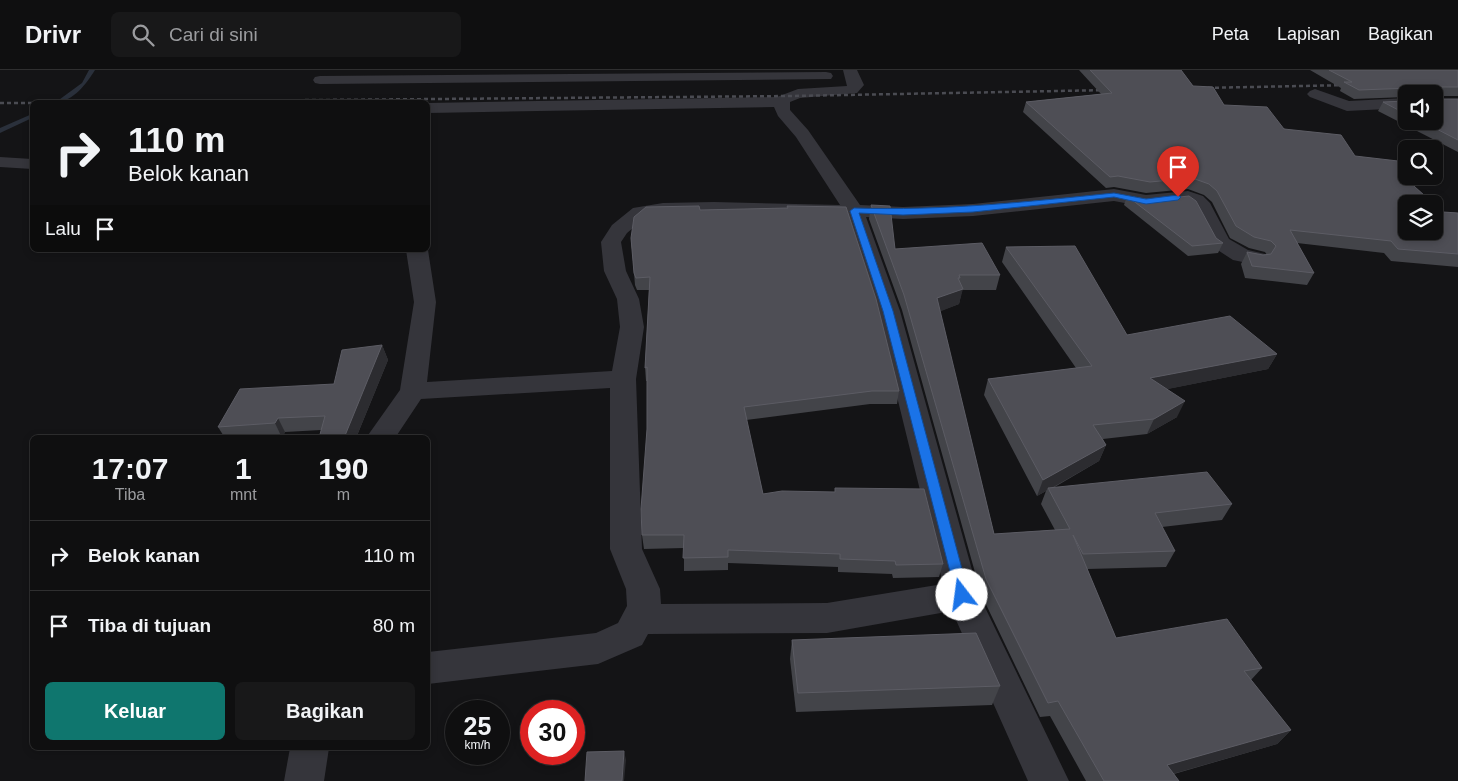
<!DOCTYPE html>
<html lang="id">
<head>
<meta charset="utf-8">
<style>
  :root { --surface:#0f0f10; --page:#181819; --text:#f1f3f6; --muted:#9b9c9f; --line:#2f2f30; --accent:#0f766e }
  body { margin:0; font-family:Arial,sans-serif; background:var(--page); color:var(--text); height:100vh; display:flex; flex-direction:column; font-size:19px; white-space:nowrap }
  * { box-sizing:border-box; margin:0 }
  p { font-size:16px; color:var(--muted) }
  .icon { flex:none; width:28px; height:28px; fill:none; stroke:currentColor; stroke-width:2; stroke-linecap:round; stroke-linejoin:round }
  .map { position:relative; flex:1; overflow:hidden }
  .side { position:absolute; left:30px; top:365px; width:400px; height:315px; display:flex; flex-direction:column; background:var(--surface); border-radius:8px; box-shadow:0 2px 8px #0003,0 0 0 1px var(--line) }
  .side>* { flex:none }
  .hud { position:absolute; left:30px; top:30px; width:400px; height:152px; border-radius:8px; box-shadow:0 2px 8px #0003,0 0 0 1px var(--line); background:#0f0f10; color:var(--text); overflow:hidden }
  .tools { position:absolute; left:1398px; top:15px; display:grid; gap:10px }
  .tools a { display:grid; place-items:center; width:45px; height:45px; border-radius:8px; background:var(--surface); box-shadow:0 2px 8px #0003,0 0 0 1px var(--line); font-size:25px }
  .speed { position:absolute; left:445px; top:630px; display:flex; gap:10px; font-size:25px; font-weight:700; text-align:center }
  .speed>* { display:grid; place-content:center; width:65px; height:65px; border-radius:50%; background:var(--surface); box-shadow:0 2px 8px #0003,0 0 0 1px var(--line); line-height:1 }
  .speed small { font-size:12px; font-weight:400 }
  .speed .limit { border:8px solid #d22; background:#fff; color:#111 }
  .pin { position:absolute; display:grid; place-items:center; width:42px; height:42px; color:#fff; margin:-51px -21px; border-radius:50% 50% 50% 0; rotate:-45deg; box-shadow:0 0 5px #0007 }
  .pin .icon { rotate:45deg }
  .me { position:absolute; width:55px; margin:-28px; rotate:345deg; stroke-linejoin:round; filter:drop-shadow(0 0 4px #0008) }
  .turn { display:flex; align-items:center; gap:18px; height:105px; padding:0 15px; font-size:22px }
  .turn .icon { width:65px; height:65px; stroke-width:2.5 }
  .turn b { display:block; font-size:35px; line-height:42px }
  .then { display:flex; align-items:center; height:48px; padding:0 15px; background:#0003; gap:10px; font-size:19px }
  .eta { display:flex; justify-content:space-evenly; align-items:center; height:85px; text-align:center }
  .eta b { font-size:30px; font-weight:700; line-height:35px }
  .action { display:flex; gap:10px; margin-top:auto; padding:10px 15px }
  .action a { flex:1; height:58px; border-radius:8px; background:var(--accent); color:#fff; font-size:20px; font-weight:700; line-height:58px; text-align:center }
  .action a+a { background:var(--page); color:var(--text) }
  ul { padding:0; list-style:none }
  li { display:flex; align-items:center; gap:15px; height:70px; padding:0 15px; border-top:1px solid var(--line) }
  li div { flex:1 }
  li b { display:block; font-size:19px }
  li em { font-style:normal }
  header { display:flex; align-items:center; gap:30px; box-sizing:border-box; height:70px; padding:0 25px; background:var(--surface); border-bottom:1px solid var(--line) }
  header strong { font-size:24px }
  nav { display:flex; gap:28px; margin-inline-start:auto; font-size:18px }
  .search { width:350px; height:45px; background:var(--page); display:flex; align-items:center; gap:12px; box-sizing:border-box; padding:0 18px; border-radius:8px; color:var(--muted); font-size:19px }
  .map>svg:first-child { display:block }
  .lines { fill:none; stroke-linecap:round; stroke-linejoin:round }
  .stream { fill:#2a303b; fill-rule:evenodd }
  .street { fill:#35353b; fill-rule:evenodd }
  .rail { stroke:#4a4b52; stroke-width:2.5; stroke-dasharray:4 3; stroke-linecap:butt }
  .wall { fill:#434449 }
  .shaded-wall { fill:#2c2c30 }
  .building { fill:#4e4e55; stroke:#5c5c64 }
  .route { fill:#1a73e8; stroke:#114b97 }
</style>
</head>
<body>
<header>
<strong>Drivr</strong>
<div class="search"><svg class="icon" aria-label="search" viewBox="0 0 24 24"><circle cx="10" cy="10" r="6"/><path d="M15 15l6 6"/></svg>Cari di sini</div>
<nav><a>Peta</a><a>Lapisan</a><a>Bagikan</a></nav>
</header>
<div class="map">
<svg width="1458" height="711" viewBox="0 0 1458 711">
  <rect width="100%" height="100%" fill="#141416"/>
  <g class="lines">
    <g class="stream">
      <path d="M89,0h6c-8,13 -22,32 -39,32l26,-19z"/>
      <polygon points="32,44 32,48 0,63 0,58"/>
    </g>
    <g class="street">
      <path d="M843,0h14l7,15 -7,8 -57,5 -10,4v8l18,20 52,75 43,2 70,-3 141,-15 32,6 42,-4 15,5 7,7 19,36 19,11 17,4 3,5 -3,5 -8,1 -24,-5 -20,-13 -19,-38 -8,-6 -40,4 -32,-6 -141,15 -70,3 -37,-2 34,94 79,284 90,186h-41l-76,-170 -125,22 -179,1 -6,11 -44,19 -170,20v-32l168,-19 22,-10 9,-17 -1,-17 -16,-40v-161l-189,11 -26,39h-29l34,-48 14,-88 -8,-52h22l8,52 -9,80 185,-11 8,-44 -3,-28 -13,-28 -3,-29 11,-17 21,-17 30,-5 51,-1 126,3 -44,-68 -18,-21 -4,-9 -346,6v-10l349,-6 21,-8 49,-3zM714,144l132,3 30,94 67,273 -116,19 -166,1 -1,-15 -18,-40 -6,-170 8,-52 -5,-28 -13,-28 -5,-29 6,-9 19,-16z"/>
      <polygon points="826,2 831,3 833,6 831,9 320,14 315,13 313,10 315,7 320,6"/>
      <polygon points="1315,19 1349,31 1406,28 1406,38 1347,41 1310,27 1307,24 1310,21"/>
      <polygon points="0,87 32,89 32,99 0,97"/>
      <polygon points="290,678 329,678 324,711 284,711"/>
    </g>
    <g class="rail">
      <polyline points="1201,18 1351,15"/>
      <polyline points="81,32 791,26 1111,20"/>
      <polyline points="0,33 32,33"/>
    </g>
  </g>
  <g class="wall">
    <polygon points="1079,0 1181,0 1193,16 1224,35 1355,86 1405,108 1443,142 1458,143 1458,197 1391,191 1384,183 1297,173 1314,203 1307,215 1245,208 1241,194 1247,182 1263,185 1267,185 1265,182 1249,178 1230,168 1212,132 1204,125 1188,119 1146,123 1114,117 1106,118 1023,42 1026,32 1101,24"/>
    <polygon points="1310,0 1458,0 1458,26 1438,26 1438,29 1458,29 1458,82 1378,41 1383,32 1406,31 1406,51 1434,51 1434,24 1406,24 1406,27 1354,29 1340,21 1341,18"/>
    <polygon points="1127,126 1216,168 1223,173 1218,183 1188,186 1124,135"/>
    <polygon points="871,135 895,179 1000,205 996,220 962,220 959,234 940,241 994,464 1055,460 1041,434 1046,421 1037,426 984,325 988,309 1076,298 1002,192 1006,177 1127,265 1277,284 1268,299 1167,319 1177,347 1147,364 1103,369 1106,375 1099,391 1053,418 1232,434 1222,450 1162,457 1175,481 1166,497 1087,499 1116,568 1262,598 1251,610 1291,660 1277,674 1174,704 1179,711 1086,711 1050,646 1040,647 981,524 902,240 869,149"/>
    <polygon points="700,140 899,321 897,334 870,334 746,350 763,424 835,422 835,418 943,494 939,507 893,508 892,504 838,502 838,497 728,493 728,500 684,501 684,478 644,479 642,465 647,359 647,311 646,311 645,298 649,220 637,220 635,215 631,168"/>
    <polygon points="382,275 388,290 356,368 319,368 321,360 285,362 282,368 225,368 218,357 334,314"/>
    <polygon points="792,570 1000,616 992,635 796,642 790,589"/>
  </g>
  <g class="shaded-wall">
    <polygon points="963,219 959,234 934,244 937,228"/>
    <polygon points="382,275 388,290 356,368 344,368"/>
    <polygon points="1277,284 1268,299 1143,324 1150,308"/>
    <polygon points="1185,331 1177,347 1147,364 1154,349"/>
    <polygon points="278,348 285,362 282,368 275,353"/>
    <polygon points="1106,375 1099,391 1048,420 1048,418 1046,421 1037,426 1043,410"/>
    <polygon points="1291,660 1277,674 1155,709 1167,695"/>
    <polygon points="624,681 626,690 624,711 622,711"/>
  </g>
  <g class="building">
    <polygon points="1090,0 1181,0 1193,16 1213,17 1224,35 1267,37 1284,59 1341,65 1355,86 1398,91 1405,108 1434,134 1406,134 1406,161 1434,161 1434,134 1443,142 1458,143 1458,184 1398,179 1391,171 1290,160 1314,203 1252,196 1247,182 1263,185 1271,184 1276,176 1271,171 1254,167 1236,156 1217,121 1209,114 1192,108 1150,112 1118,106 1110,107 1026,32 1112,23"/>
    <polygon points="1329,0 1458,0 1458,17 1438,17 1438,29 1458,29 1458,70 1421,51 1434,51 1434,24 1412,24 1412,18 1359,20 1344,12 1352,12"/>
    <polygon points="1406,31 1406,44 1383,32"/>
    <polygon points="1127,126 1150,130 1189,126 1196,131 1216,168 1223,173 1192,176"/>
    <polygon points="871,135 890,136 895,179 982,173 1000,205 959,205 960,208 958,208 963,219 937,228 994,464 1070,459 1048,418 1207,402 1232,434 1155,443 1175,481 1083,484 1073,465 1116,568 1227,549 1262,598 1244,601 1291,660 1167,695 1179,711 1104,711 1058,631 1048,633 986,509 904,225"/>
    <polygon points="699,136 700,140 788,138 787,136 846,137 876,229 899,321 872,321 744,337 763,424 782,421 835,422 835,418 924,419 943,494 896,495 895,491 840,489 840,484 728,480 728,487 683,488 684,465 642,465 641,439 647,359 647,297 645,298 650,207 636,208 634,203 631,168 634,147 646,137"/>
    <polygon points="1075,176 1127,265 1230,246 1277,284 1150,308 1185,331 1154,349 1093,355 1106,375 1043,410 988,309 1092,296 1006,177"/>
    <polygon points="382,275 344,368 319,368 325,346 278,348 275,353 218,357 240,319 334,314 342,280"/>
    <polygon points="976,563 1000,616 798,623 792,570"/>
    <polygon points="624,681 622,711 585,711 587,682"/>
  </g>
  <path class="route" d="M1114,123l32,6 32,-4 3,2 -3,3 -32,4 -32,-7 -141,15 -70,3 -44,-2 34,98 76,284 -2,4 -5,2 -5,-2 -74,-288 -33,-100 4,-3c89,3 172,-6 260,-15z"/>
</svg>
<div class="tools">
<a><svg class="icon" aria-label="sound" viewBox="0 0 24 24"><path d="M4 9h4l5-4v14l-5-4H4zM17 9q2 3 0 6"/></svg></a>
<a><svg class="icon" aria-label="search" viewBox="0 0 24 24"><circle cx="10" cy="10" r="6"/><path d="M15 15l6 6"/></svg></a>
<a><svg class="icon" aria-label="layers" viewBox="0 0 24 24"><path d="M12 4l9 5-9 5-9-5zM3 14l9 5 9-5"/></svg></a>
</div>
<div class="speed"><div>25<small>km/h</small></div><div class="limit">30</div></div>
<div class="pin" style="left:1178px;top:127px;background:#d93025"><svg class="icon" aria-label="arrive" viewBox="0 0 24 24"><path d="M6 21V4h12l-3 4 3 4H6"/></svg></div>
<svg class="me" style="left:962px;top:525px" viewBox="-20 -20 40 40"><circle r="19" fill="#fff"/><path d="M0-13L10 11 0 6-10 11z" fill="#1a73e8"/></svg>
<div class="hud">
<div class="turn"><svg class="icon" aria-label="right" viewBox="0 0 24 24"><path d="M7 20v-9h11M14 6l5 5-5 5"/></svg><div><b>110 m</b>Belok kanan</div></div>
<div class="then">Lalu<svg class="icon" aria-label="arrive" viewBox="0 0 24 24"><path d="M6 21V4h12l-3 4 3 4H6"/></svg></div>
</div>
<section class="side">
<div class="eta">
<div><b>17:07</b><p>Tiba</p></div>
<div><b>1</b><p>mnt</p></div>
<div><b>190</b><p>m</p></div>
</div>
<ul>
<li><svg class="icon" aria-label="right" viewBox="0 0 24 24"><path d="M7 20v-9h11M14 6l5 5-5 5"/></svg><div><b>Belok kanan</b></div><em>110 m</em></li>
<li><svg class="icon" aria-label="arrive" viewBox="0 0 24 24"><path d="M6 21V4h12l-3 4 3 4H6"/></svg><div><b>Tiba di tujuan</b></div><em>80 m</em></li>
</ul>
<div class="action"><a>Keluar</a><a>Bagikan</a></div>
</section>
</div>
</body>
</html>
